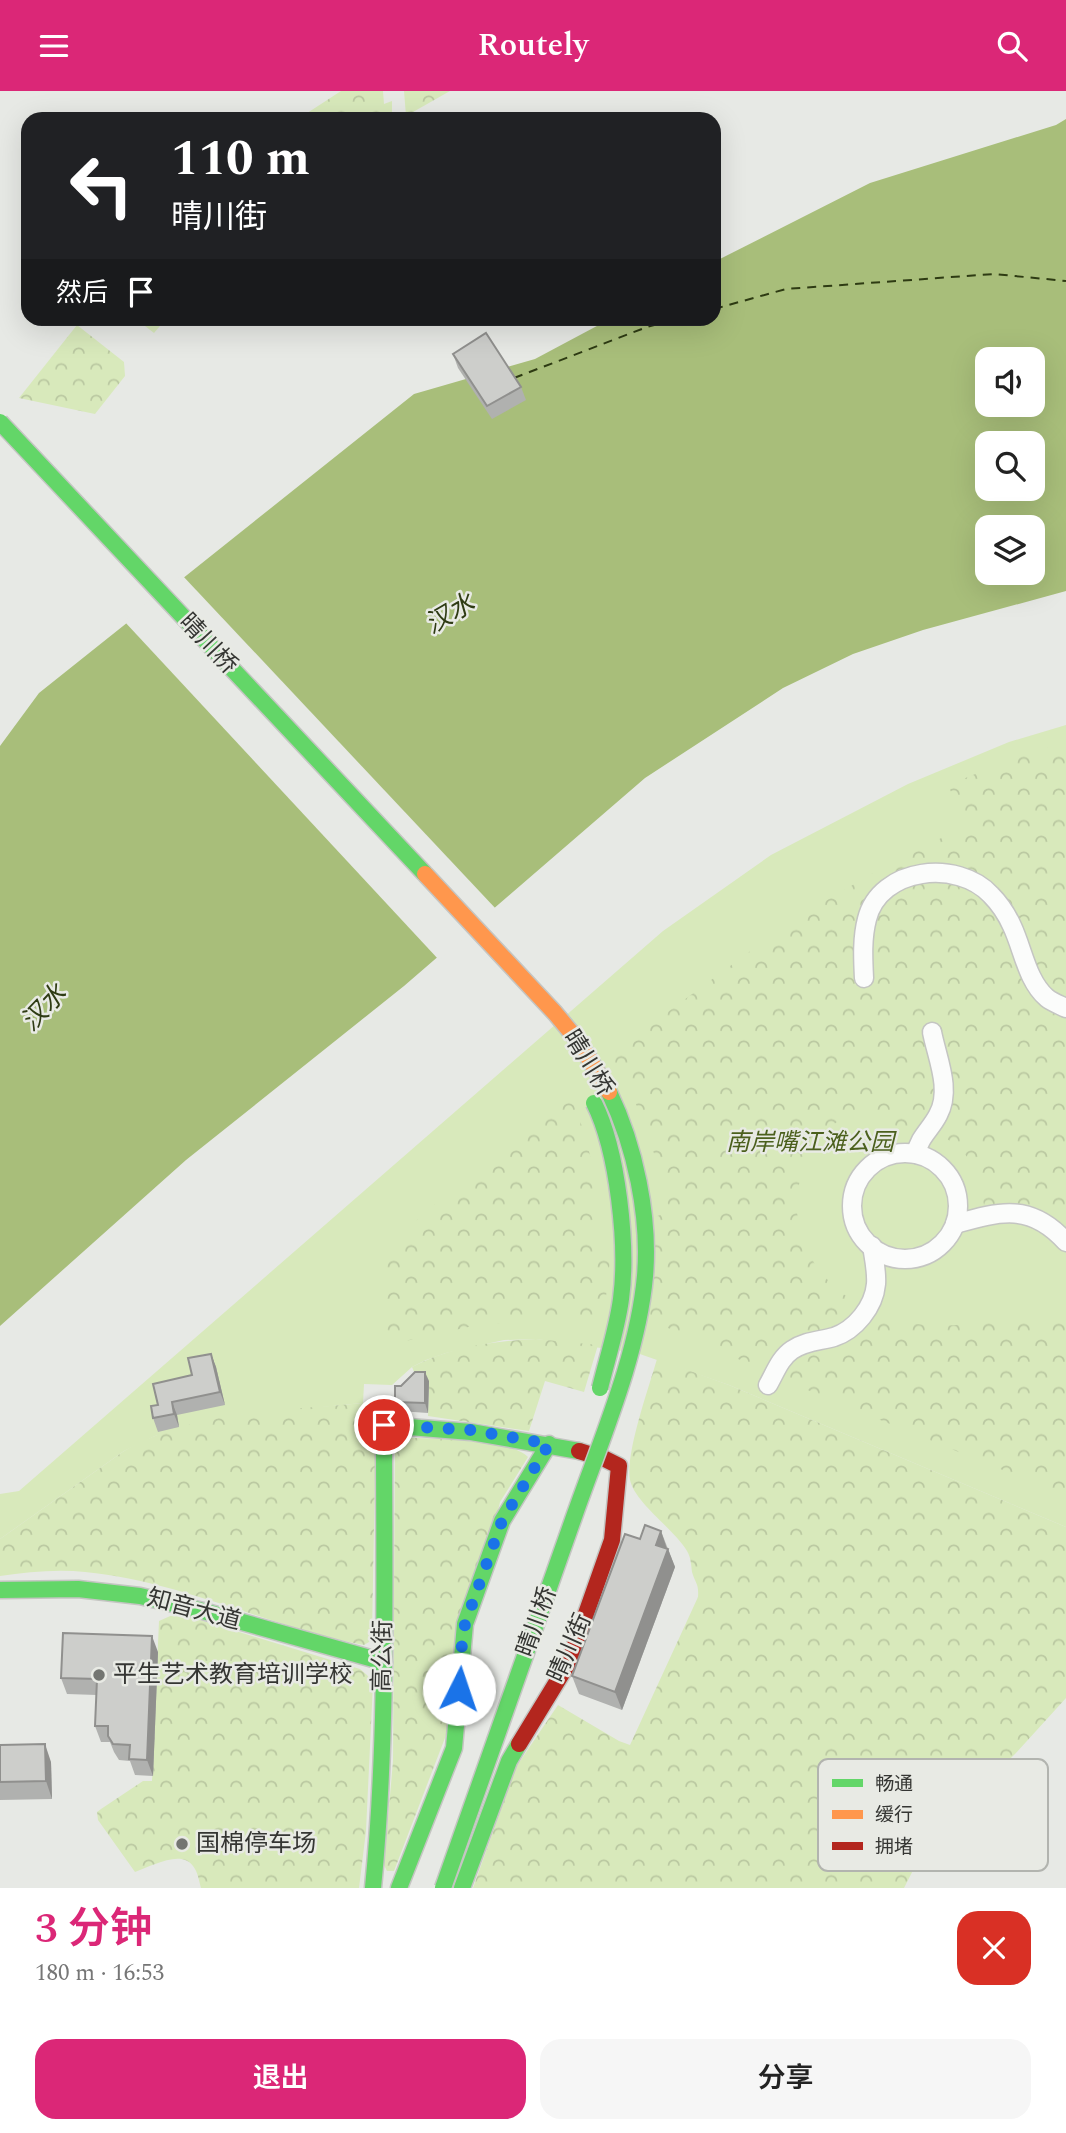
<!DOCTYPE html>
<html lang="zh">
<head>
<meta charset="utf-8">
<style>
  :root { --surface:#fff; --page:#f6f6f6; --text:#222; --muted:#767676; --accent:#db2777 }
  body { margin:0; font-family:Spectral,"Noto Sans SC",serif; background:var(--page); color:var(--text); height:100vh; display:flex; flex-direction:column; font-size:26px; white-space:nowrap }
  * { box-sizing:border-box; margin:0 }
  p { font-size:23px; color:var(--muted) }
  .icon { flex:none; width:38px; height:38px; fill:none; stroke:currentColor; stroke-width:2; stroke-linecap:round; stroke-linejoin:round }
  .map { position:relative; height:1797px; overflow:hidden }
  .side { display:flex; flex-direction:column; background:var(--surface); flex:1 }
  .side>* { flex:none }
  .banner { position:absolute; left:21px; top:21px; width:700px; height:214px; border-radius:21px; box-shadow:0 7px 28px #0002; background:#202124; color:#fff; overflow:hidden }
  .tools { position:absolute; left:975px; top:256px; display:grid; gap:14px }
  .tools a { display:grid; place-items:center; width:70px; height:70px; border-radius:14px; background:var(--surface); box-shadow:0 7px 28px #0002; font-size:35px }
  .pin { position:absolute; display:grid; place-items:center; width:60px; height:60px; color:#fff; margin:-30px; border:4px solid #fff; border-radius:50%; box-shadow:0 2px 7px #0007 }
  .me { position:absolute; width:77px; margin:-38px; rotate:4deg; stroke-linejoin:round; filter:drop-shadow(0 0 5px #0008) }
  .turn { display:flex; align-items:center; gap:24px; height:147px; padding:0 35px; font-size:32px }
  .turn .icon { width:91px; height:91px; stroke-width:2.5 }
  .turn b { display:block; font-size:49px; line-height:60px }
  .then { display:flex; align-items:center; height:66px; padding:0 35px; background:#0003; gap:14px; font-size:26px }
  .round { display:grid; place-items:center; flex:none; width:74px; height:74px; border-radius:21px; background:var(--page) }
  .summary { display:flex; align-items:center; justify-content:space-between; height:119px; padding:0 35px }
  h1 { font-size:42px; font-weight:600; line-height:52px; color:var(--accent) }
  .cta { display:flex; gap:14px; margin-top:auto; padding:14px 35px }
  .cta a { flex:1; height:80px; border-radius:21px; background:var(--accent); color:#fff; font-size:28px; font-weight:600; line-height:80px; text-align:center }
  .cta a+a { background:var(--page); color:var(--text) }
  header { display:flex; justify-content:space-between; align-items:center; height:91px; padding:0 35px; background:var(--accent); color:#fff; font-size:32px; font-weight:600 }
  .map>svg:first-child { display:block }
  .green { fill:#d8e9bb }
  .forest { fill:url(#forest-crowns) }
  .water { fill:#a8be7a; fill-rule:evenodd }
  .pier { fill:#e7e9e5 }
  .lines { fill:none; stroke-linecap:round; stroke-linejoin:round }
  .ferry { stroke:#2e3b13; stroke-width:2; stroke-dasharray:9 7; stroke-linecap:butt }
  .street-casing { stroke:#c4c5c2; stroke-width:21 }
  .fast-casing { stroke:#c4c5c2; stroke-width:19 }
  .jam-casing { stroke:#c4c5c2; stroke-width:19 }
  .street { stroke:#fbfcfb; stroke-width:18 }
  .fast { stroke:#63d668; stroke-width:16 }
  .jam { stroke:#b3261e; stroke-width:16 }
  .fast-bridge-casing { stroke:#c4c5c2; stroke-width:19; stroke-linecap:butt }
  .slow-bridge-casing { stroke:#c4c5c2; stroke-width:19; stroke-linecap:butt }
  .fast-bridge { stroke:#63d668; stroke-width:16 }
  .slow-bridge { stroke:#ff974d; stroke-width:16 }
  .wall { fill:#b0b1af }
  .shaded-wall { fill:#90908e }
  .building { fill:#cdcecb; stroke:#90908e; stroke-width:2 }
  .route { stroke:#1a73e8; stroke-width:12; stroke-dasharray:0 21.6 }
  .poi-dot { fill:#737571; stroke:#e8eae4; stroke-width:2.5 }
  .labels { text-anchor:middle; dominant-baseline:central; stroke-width:5; stroke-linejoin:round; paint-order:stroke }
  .street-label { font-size:24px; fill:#353633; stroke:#e8eae4 }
  .park-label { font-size:24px; font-style:italic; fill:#4b601d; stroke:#e8eae4 }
  .poi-label { font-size:24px; fill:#353633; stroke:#e8eae4; text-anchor:start }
  .water-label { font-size:26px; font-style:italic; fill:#2e3b13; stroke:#e8eae4 }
  .key { fill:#e8eae4; stroke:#b2b4af; stroke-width:2 }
  .key-label { font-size:19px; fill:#353633 }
</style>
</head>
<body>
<header><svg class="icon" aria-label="menu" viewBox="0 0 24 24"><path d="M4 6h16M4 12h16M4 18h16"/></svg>Routely<svg class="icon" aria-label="search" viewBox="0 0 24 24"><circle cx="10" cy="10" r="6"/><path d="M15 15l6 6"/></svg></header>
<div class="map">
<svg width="1066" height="1797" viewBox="0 0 1066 1797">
  <defs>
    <pattern id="forest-crowns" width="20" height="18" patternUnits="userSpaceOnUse" patternTransform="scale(1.75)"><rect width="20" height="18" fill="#d8e9bb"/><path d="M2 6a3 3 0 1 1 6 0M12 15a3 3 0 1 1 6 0" fill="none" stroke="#bac8a1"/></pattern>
  </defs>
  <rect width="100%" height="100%" fill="#e7e9e5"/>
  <polygon class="green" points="1066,634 1066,1436 729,1294 637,1262 536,1248 504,1249 446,1262 426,1269 412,1276 392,1294 364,1293 363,1312 241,1324 155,1345 124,1360 0,1448 0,1403 19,1400 663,840 771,764 908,693 1009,651"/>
  <g class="forest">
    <polygon points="341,0 383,0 384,13 392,10 392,28 298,28"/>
    <polygon points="404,0 450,0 406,25"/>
    <polygon points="136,228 166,228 154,242"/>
    <polygon points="77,234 124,271 125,285 95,323 19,307"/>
    <path d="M1066,651v509l-28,-28 -52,-5c-6,-45 -15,-76 -64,-89 -11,-3 -22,-2 -32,-4 -11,-2 -19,-11 -29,-14 -31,7 -49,35 -59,63 -10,28 -5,62 11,87 28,46 90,69 143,64 14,-1 28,-5 42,-7 16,-2 32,0 48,2l20,-20v196l-247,-101 -169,-75 4,-103 16,-5c-16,-59 -25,-105 -62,-156l183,-135 101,-59 74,-36 -18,-41 67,-27z"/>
    <path d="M568,1001c17,35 28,78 29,117 0,17 -2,33 -2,50l15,1 -6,55 -59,3 -72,8 -72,16c-15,-1 -15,-17 -15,-29 0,-16 -3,-38 3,-54 10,-28 38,-47 60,-67 39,-34 79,-67 119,-100z"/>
    <path d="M536,1248l62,6 -14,47 -39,-11 -16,50 -101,-15 1,-35h-11l-6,-14c38,-20 82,-26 124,-28z"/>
    <path d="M657,1268l72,26 337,142v171l-51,56 -85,83 -26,51h-431l43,-121 42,-62 61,36 11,4 68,-148c1,-14 -3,-14 -6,-25 -1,-8 -1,-14 -5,-21 -13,-22 -52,-48 -57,-71 -5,-26 19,-93 27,-121z"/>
    <path d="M363,1312l10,7 3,8 -4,218 -3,6 -5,3c-94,-18 -183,-64 -279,-73 -28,-3 -57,0 -85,4v-37l124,-88c71,-41 160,-40 239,-48z"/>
    <path d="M395,1346c28,2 115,1 133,20l-28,45 -52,228 -54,141h-7l-3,-6 9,-104z"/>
    <path d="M177,1522l183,56 7,6 6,8 -7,148 -7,57h-158c-2,-7 -3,-16 -8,-22 -11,-17 -42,0 -58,6l-37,-52 -1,-8 4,-3 42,-28h9l7,-160z"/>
  </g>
  <path class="water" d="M1066,28v472l-143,39 -70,24 -70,34 -138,90 -241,208 -218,174 -186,166v-580l39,-53 375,-299 121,-35 75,-40h104v-57l156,-79 186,-58zM987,268h45v45h-45zM987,352h45v45h-45zM987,436h45v45h-45z"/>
  <polygon class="pier" points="182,484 497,819 439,869 124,530"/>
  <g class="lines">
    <g class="ferry">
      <polyline points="714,218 786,198 994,183 1066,190"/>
      <polyline points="514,287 647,236 677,228"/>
    </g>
    <g class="street-casing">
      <g id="street">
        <path d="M864,887c-1,-20 -2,-40 3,-59 13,-52 91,-60 124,-24 9,9 16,20 21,31 11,23 15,55 35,72 5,4 13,7 19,10"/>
        <circle cx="905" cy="1115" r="53"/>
        <path d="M916,1063c3,-17 15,-25 22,-39 14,-25 -1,-57 -6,-83"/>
        <path d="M955,1133c46,-13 76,-21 111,18"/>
        <path d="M768,1294c7,-12 12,-27 24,-35 13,-9 28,-9 42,-13 21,-7 40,-30 42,-53 1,-12 -2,-25 -4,-38"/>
      </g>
    </g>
    <g class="fast-casing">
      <g id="fast">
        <polyline points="0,1499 78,1498 140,1505 203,1520 384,1571"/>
        <path d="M373,1797c15,-153 11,-309 11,-463l87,7 108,19"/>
        <polyline points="399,1797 454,1657 465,1533 502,1430 549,1353"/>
        <polyline points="462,1797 509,1670 519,1653"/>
      </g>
    </g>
    <g class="jam-casing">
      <polyline id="jam" points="519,1653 569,1571 612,1449 619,1375 605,1368 579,1360"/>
    </g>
    <use href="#street" class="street"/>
    <use href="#fast" class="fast"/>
    <use href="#jam" class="jam"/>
    <g class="fast-bridge-casing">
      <g id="fast-bridge">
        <polyline points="0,331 425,783"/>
        <path d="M594,1012c24,48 34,143 27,196 -4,30 -14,60 -21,89"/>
        <path d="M443,1797c44,-125 88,-249 132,-374 26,-74 63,-159 70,-238 5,-60 -10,-130 -36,-184"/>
      </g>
    </g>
    <g class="slow-bridge-casing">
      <polyline id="slow-bridge" points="425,783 555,922 579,951 609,1001"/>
    </g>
    <use href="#fast-bridge" class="fast-bridge"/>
    <use href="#slow-bridge" class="slow-bridge"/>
  </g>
  <g class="wall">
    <polygon points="453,263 521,296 526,309 492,328 458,277"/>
    <polygon points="211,1263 216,1276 225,1314 177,1324 179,1336 158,1341 153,1327 158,1314 192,1284"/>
    <polygon points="429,1290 428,1322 399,1320 395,1311 401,1295"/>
    <polygon points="661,1440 675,1476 622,1619 579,1603 572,1585"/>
    <polygon points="158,1561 153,1685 135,1684 130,1670 119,1669 114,1661 110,1651 101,1651 95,1635 97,1604 67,1603 61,1587"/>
    <polygon points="0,1654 51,1671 52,1708 0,1709"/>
  </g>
  <g class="shaded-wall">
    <polygon points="211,1263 216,1276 225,1314 220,1301"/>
    <polygon points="425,1281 429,1290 428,1322 425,1312"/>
    <polygon points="172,1311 177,1324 179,1336 174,1323"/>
    <polygon points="661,1440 667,1458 662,1472 656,1454"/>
    <polygon points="668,1458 675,1476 622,1619 615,1601"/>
    <polygon points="152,1545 158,1561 153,1685 147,1669"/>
    <polygon points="45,1653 51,1671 52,1708 46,1690"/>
  </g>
  <g class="building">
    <polygon points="486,242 521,296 487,315 453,263"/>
    <polygon points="211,1263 220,1301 172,1311 174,1323 153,1327 151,1315 158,1314 153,1293 192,1284 188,1267"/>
    <polygon points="415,1281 425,1281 425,1312 395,1311 395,1295 401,1295"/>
    <polygon points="645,1434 661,1440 656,1454 668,1458 615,1601 572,1585 625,1443 640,1448"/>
    <polygon points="63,1542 152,1545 147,1669 129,1668 130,1654 113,1653 108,1645 108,1635 95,1635 97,1588 61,1587"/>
    <polygon points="45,1653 46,1690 0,1691 0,1654"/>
  </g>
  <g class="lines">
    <polyline class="route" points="384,1334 470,1339 549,1353 502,1430 465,1533 462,1552 459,1598"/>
  </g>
  <g class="poi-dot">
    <circle cx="99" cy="1584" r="7"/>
    <circle cx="182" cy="1753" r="7"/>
  </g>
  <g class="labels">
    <g class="street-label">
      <text transform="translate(208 553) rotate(47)">晴川桥</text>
      <text transform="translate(588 972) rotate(58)">晴川桥</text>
      <text transform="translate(194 1519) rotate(15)">知音大道</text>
      <text transform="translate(537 1531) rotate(-70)">晴川桥</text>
      <text transform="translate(570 1557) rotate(-66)">晴川街</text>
      <text transform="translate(383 1565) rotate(-89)">高公街</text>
    </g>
    <g class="park-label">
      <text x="810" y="1052">南岸嘴江滩公园</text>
    </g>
    <g class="poi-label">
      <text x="113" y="1584">平生艺术教育培训学校</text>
      <text x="196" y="1753">国棉停车场</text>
    </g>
    <g class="water-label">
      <text transform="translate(450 523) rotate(-30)">汉水</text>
      <text transform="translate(44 917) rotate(-46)">汉水</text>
    </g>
  </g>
  <rect x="818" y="1668" width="230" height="112" rx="10" class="key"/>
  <rect x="832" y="1688" width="31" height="8" fill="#63d668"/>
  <rect x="832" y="1719" width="31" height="9" fill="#ff974d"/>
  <rect x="832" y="1751" width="31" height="8" fill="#b3261e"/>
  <g class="key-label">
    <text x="875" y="1699">畅通</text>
    <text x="875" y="1730">缓行</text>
    <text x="875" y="1762">拥堵</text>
  </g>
</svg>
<div class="tools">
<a><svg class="icon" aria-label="sound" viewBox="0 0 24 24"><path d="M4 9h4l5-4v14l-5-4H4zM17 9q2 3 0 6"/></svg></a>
<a><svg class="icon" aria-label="search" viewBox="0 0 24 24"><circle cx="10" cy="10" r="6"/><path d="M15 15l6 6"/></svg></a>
<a><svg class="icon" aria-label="layers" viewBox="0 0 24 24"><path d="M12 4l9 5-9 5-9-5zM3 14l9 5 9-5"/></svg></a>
</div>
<div class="pin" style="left:384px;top:1334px;background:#d93025"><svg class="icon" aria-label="arrive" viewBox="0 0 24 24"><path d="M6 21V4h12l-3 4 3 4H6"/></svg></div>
<svg class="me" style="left:459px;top:1598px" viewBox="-20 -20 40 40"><circle r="19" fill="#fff"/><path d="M0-13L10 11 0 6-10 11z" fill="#1a73e8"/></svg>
<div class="banner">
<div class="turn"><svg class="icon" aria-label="left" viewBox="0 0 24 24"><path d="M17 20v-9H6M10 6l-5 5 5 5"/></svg><div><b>110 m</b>晴川街</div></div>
<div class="then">然后<svg class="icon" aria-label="arrive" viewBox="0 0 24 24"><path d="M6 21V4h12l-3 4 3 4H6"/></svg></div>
</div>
</div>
<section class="side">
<div class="summary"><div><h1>3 分钟</h1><p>180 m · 16:53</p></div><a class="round" style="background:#d93025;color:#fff"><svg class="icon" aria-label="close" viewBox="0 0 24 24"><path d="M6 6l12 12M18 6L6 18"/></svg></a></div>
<div class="cta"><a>退出</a><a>分享</a></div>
</section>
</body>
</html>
